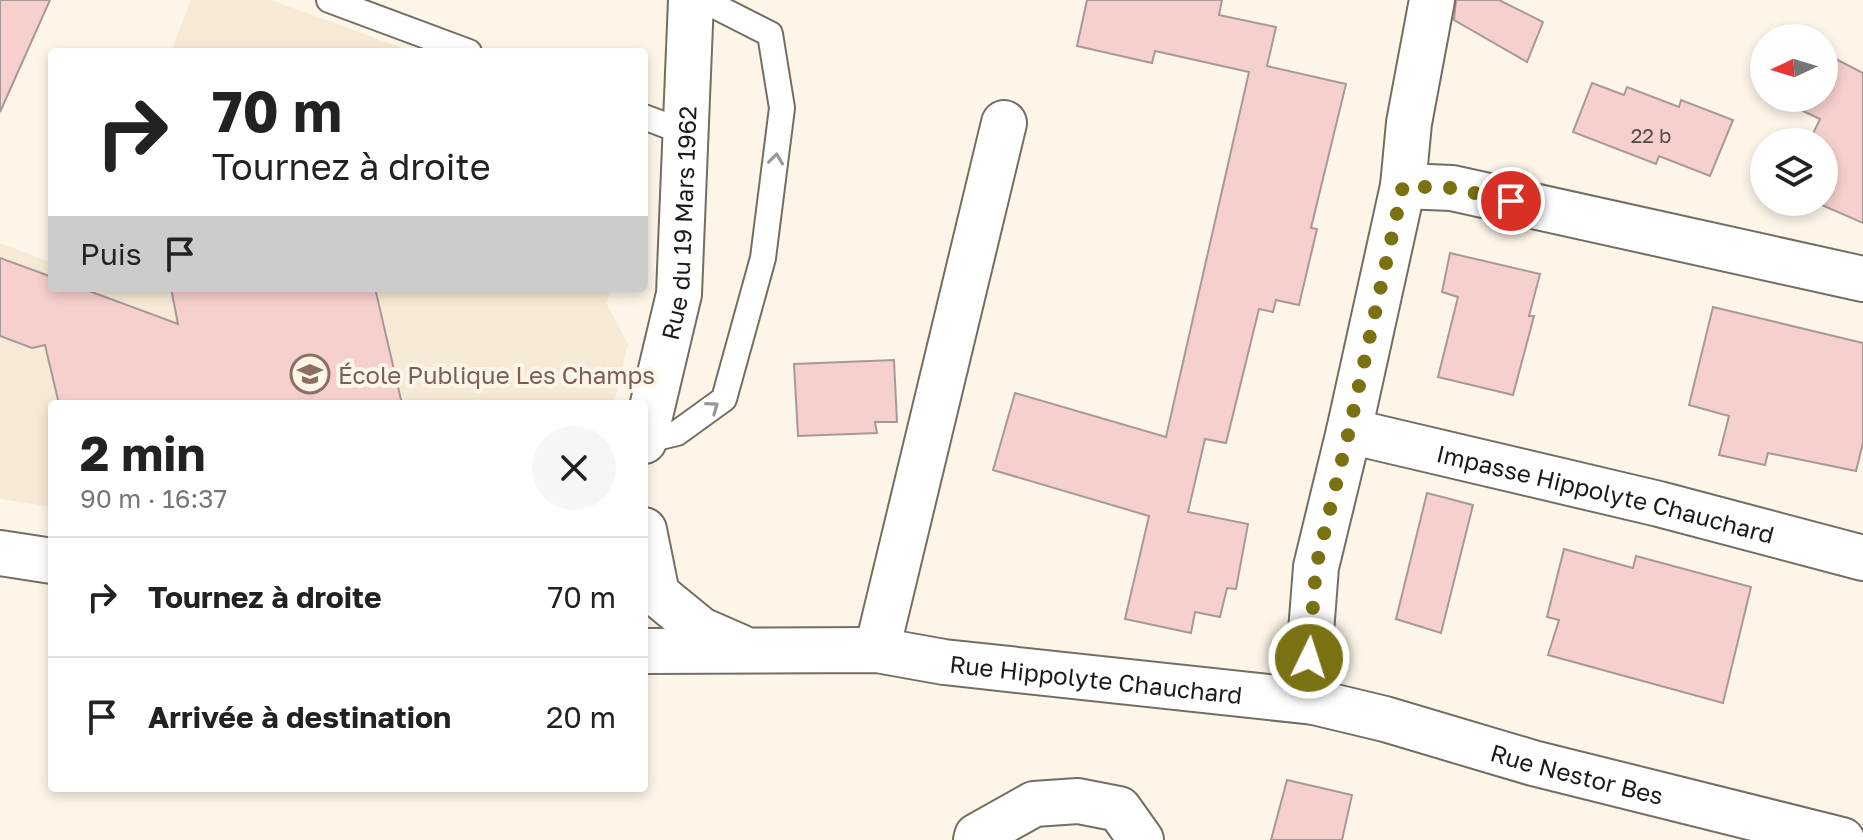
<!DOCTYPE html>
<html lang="fr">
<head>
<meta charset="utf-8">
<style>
  :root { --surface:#fff; --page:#f6f6f6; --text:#222; --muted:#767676; --line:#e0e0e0 }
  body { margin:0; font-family:"Golos Text",sans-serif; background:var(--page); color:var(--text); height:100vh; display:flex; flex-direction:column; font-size:30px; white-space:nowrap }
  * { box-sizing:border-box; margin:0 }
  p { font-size:26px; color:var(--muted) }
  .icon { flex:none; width:44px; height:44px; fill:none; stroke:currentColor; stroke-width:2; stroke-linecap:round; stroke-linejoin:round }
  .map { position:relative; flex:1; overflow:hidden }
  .side { position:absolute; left:48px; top:400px; width:600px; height:392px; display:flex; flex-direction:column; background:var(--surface); border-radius:8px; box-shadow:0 4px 12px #0003 }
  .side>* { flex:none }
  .guide { position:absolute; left:48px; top:48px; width:600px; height:244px; border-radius:8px; box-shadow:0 4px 12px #0003; background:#fff; color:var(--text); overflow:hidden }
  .needle { width:52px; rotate:266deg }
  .tools { position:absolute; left:1750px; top:24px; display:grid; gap:16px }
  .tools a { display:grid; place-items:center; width:88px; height:88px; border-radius:50%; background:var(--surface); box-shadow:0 4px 12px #0003; font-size:40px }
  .pin { position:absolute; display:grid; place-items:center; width:68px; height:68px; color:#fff; margin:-34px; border:4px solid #fff; border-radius:50%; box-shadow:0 2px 8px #0007 }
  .me { position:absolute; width:88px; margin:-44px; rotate:4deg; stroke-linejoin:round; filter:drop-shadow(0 0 6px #0008) }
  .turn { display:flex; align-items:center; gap:28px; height:168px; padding:0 32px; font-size:36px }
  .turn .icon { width:104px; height:104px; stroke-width:2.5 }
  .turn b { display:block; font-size:56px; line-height:68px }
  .then { display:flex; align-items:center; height:76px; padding:0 32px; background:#0003; gap:16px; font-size:30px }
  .round { display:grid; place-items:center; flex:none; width:84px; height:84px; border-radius:42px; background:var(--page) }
  .overview { display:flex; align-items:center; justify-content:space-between; height:136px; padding:0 32px }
  h1 { font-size:48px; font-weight:700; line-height:60px }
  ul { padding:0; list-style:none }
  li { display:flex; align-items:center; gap:24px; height:120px; padding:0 32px; border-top:2px solid var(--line) }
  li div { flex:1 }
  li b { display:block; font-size:30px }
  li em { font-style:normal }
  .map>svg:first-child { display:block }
  .built { fill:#f6ead6 }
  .building { fill:#f6d0cd; stroke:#a89897; stroke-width:2 }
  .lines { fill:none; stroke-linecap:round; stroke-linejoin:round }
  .service-casing { stroke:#746d62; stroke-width:28 }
  .minor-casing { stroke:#746d62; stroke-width:48 }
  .service { stroke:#fff; stroke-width:24 }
  .minor { stroke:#fff; stroke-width:44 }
  .oneway { stroke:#999896 }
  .route { stroke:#7a7112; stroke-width:14; stroke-dasharray:0 25.2 }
  .labels { text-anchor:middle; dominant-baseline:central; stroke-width:8; stroke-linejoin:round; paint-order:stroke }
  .number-label { font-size:20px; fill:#534844 }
  .street-label { font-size:24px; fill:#1d1a16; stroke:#fdf5e8 }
  .education-label { font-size:24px; fill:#785e54; stroke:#fdf5e8; text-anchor:start }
</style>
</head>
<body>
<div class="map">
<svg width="1863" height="840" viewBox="0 0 1863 840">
  <rect width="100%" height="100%" fill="#fdf5e8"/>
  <g class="built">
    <polygon points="191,0 271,0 413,52 171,52"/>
    <polygon points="0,243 52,263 52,288 610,288 607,304 628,344 614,404 52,404 52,507 0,499"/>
  </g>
  <g class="building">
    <polygon points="0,0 50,0 0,112"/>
    <polygon points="1087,0 1222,0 1219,15 1276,27 1267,66 1346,84 1311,228 1317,229 1299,305 1276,300 1273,312 1259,309 1226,443 1205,439 1188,512 1248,524 1236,589 1227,588 1220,617 1195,612 1191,633 1125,619 1149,516 993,470 1015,393 1166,437 1249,72 1155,51 1152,63 1077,46"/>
    <polygon points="1456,0 1499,0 1543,22 1527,62 1454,20"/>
    <polygon points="1830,56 1863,73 1863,223 1815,202 1824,202 1824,142 1809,142 1820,119 1803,111 1810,98 1824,98 1824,69"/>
    <polygon points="1592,83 1624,95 1627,87 1679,107 1681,100 1733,120 1710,176 1659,156 1656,164 1573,132"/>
    <polygon points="1450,253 1540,274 1529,316 1534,316 1513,395 1438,377 1458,297 1442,292"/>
    <polygon points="0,258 52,277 52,288 81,288 178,324 171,288 375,288 402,404 59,404 45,345 32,348 0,336"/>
    <polygon points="1713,307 1863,343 1863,443 1856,471 1768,453 1765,465 1719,455 1729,416 1689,405"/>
    <polygon points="894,360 897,422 875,422 877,433 798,436 794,364"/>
    <polygon points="1427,493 1473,505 1441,633 1396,619"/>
    <polygon points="1564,549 1633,568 1636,556 1751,587 1723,703 1548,655 1559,620 1547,617"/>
    <polygon points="1287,780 1352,795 1342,840 1271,840"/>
  </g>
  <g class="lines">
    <g class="service-casing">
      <g id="service">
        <polyline points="329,0 469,52"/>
        <polyline points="644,117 686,133"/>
        <polyline points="644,441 677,433 724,399 763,258 782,108 770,34 703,0"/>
      </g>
    </g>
    <g class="minor-casing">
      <g id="minor">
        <polyline points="1403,186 1452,188 1863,279"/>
        <path id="s1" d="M1349,431l310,73 204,54"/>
        <path id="s2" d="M644,441l35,-147 12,-294"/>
        <polyline points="644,530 657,594 701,630 740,647"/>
        <polyline points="0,553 52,561"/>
        <polyline points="877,650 1004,123"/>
        <path id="s3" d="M644,651l233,-1 67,12 370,40 71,17 148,44 309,77"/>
        <polyline points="1314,702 1309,658 1316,567 1349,431 1403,186 1409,123 1432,0"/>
        <polyline points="976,840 977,836 1034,804 1078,801 1119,809 1141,840"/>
      </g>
    </g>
    <use href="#service" class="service"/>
    <use href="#minor" class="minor"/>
  </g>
  <defs><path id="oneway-chevron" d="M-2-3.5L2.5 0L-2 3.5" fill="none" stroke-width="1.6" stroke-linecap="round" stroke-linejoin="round" transform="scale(2)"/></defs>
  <g class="oneway">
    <use href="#oneway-chevron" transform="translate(776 159) rotate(-83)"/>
    <use href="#oneway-chevron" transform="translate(713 407) rotate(-36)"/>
  </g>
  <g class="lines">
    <polyline class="route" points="1309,658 1316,567 1349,431 1403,186 1452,188 1511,201"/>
  </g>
  <defs>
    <g id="school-ring" transform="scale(2)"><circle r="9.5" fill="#fdf5e8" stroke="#8d6e63" stroke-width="1.5"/><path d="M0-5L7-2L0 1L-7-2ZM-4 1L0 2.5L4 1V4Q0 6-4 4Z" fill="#8d6e63"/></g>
  </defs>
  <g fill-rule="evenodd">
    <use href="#school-ring" x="310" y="374"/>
  </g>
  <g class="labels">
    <g class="number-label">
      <text x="1651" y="135">22 b</text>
    </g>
    <g class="street-label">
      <text stroke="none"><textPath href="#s2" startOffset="222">Rue du 19 Mars 1962</textPath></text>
      <text stroke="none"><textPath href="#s1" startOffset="264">Impasse Hippolyte Chauchard</textPath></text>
      <text stroke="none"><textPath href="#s3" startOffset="454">Rue Hippolyte Chauchard</textPath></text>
      <text stroke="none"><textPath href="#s3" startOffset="946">Rue Nestor Bes</textPath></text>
    </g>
    <g class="education-label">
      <text x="338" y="374">École Publique Les Champs</text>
    </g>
  </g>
</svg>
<div class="tools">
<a><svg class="needle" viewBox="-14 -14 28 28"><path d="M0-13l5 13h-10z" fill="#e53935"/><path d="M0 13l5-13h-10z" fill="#767676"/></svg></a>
<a><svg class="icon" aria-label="layers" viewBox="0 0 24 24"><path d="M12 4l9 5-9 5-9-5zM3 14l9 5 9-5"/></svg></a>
</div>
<div class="pin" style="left:1511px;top:201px;background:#d93025"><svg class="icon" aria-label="arrive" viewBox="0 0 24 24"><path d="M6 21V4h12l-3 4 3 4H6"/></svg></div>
<svg class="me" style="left:1309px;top:658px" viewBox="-20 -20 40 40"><circle r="17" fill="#7a7112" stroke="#fff" stroke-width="3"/><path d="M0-11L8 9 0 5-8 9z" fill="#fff"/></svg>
<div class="guide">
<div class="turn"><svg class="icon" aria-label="right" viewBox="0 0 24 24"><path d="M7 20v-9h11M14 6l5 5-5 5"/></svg><div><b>70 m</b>Tournez à droite</div></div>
<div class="then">Puis<svg class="icon" aria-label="arrive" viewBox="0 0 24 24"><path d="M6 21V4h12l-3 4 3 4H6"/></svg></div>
</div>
<section class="side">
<div class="overview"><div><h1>2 min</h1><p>90 m · 16:37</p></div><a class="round"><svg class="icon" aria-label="close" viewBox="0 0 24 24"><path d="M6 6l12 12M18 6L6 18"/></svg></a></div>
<ul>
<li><svg class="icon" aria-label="right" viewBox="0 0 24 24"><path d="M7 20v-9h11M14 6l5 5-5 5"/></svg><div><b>Tournez à droite</b></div><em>70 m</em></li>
<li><svg class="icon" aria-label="arrive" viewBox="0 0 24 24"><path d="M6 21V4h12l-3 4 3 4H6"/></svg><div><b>Arrivée à destination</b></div><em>20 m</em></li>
</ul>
</section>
</div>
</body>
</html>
